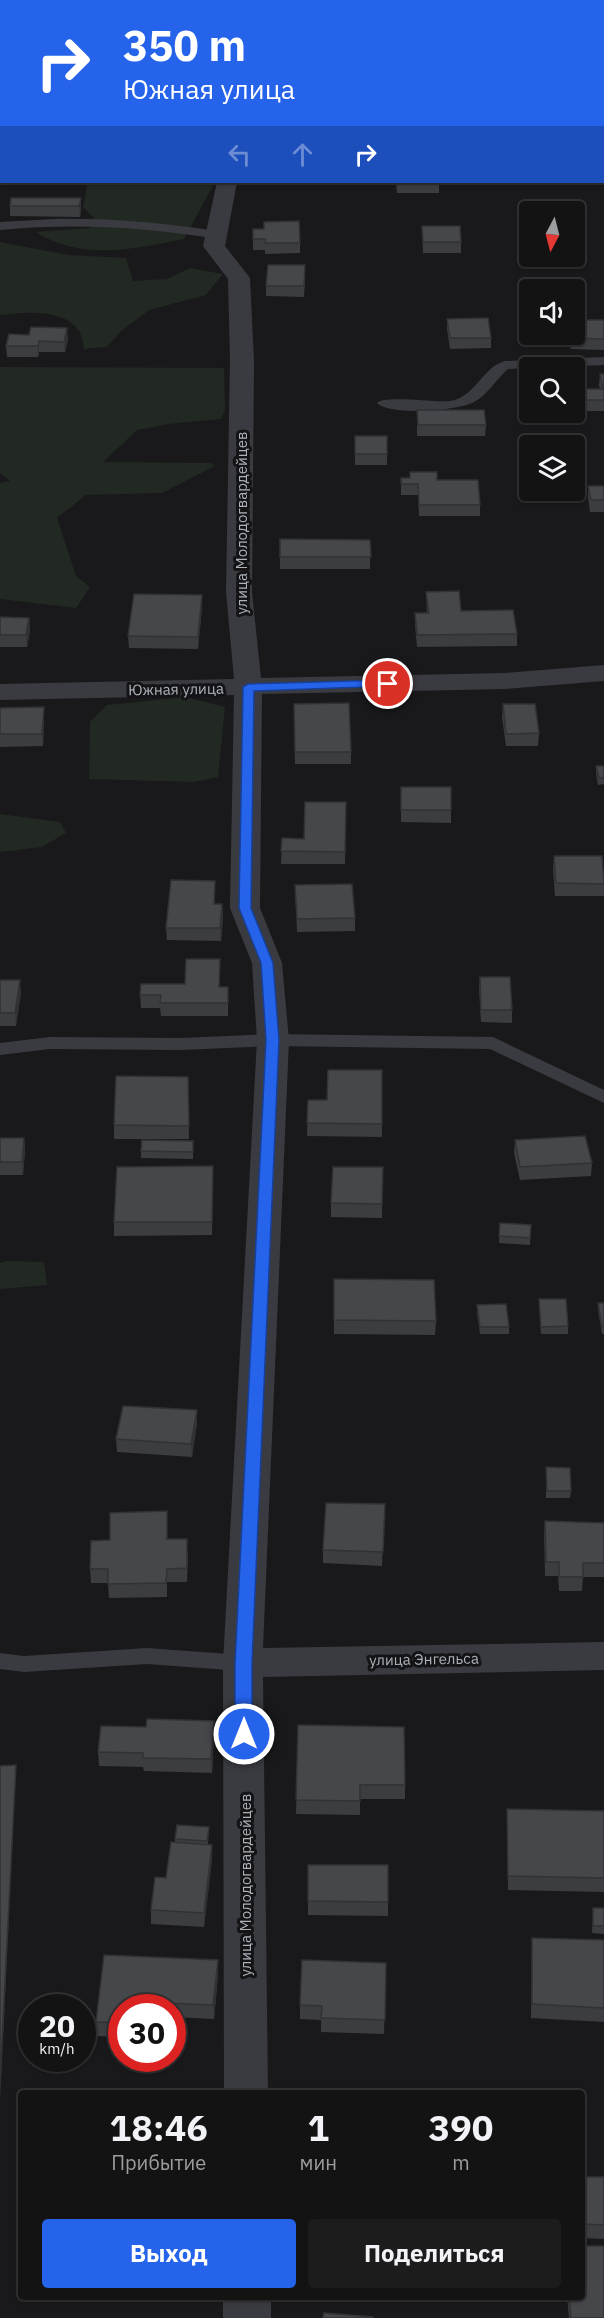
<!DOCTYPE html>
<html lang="ru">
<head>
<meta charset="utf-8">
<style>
  :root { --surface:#131314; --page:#1c1c1d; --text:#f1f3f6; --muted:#9d9ea0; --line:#323234; --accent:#2563eb }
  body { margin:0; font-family:"IBM Plex Sans",sans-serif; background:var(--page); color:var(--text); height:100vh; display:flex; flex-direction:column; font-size:22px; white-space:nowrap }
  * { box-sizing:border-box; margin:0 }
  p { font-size:20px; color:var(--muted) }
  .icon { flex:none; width:33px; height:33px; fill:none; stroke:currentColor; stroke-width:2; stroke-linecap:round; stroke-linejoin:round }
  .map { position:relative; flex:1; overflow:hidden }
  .drawer { position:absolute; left:18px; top:2090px; width:567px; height:210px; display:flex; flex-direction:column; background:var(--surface); border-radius:6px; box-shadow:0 2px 4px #0004,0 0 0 2px var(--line) }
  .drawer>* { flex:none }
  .guide { position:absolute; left:0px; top:0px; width:604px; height:183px; box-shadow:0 2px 4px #0004,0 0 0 2px var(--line); background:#2563eb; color:#fff; overflow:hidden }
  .needle { width:39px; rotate:187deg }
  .buttons { position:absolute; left:519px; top:201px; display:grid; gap:12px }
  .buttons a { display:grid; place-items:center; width:66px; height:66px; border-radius:6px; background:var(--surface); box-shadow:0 2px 4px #0004,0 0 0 2px var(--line); font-size:30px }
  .speed { position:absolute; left:18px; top:1994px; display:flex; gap:12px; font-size:30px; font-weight:700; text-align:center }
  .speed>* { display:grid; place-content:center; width:78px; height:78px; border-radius:50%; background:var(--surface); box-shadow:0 2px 4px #0004,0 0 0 2px var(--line); line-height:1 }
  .speed small { font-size:15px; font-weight:400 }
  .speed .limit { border:9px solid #d22; background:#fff; color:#111 }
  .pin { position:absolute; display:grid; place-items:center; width:51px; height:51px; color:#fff; margin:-26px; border:3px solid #fff; border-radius:50%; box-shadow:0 2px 6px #0007 }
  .me { position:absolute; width:66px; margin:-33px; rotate:0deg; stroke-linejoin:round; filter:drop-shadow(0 0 4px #0008) }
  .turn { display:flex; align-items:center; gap:21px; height:126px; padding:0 24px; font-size:27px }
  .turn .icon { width:78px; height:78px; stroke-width:2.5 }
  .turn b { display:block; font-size:42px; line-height:51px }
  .lanes { display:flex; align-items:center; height:57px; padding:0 24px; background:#0003; justify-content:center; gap:30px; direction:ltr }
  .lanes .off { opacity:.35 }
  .eta { display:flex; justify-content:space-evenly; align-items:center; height:102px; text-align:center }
  .eta b { font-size:36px; font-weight:700; line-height:42px }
  .cta { display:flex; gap:12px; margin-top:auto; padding:12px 24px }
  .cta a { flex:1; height:69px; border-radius:6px; background:var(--accent); color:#fff; font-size:24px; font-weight:700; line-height:69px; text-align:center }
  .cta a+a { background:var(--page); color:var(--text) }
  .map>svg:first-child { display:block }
  .green { fill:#212922 }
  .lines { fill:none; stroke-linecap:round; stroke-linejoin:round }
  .lane { fill:#3a3b40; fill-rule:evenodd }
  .street { fill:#3a3b40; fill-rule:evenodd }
  .wall { fill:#3c3d40 }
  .shaded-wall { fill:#313234 }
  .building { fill:#46474b; stroke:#313234; stroke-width:1.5 }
  .route { fill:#2563eb; stroke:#184099; stroke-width:1.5 }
  .labels { text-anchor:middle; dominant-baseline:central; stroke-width:6; stroke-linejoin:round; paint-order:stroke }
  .street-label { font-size:15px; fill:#acb1ba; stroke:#141416 }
</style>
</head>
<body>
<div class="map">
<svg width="604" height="2318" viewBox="0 0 604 2318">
  <rect width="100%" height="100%" fill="#19191b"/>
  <g class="green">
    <path d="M88,182h127l-31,57c-48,10 -104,22 -148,-7l55,-4 -2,-6 5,-4 -11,-11z"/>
    <path d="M0,242l68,13 58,3 7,23 34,-2 23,-11 33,6 -17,21 -57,15 -29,22 -13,15 -23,2c-1,-5 -2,-14 -5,-18 -15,-23 -56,-19 -79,-16z"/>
    <polygon points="0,367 224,368 225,410 221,419 169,424 137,430 103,462 210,463 215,466 162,493 86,495 57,518 76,576 90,587 76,608 0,599 0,483 10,481 0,473"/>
    <polygon points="185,697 225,707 218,777 194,782 89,779 90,722 107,705"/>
    <polygon points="0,814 60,822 66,833 42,847 0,852"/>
    <polygon points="6,1261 44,1262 47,1285 0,1289 0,1263"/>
  </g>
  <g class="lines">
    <g class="lane">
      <path d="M54,219c55,-1 109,4 163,12l6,4 -6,4c-72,-12 -144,-16 -217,-9v-8z"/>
      <path d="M604,357v8l-96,4c-12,10 -20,26 -34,33 -16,9 -85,14 -97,1 7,-8 58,0 73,-2 26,-4 32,-34 55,-40z"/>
      <polygon points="273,1034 493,1037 604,1090 604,1103 490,1049 273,1046 181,1050 50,1049 0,1055 0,1043 50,1037 181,1038"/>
      <polygon points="147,1648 243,1655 251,1657 255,1663 251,1669 243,1671 147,1664 24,1672 0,1669 0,1653 24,1656"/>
    </g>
    <g class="street">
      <polygon points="0,0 131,0 2,2 0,7"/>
      <rect x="221" y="0" width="18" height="2"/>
      <rect x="603" y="70" width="1" height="12"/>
      <rect x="0" y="75" width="2" height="12"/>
      <rect x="0" y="158" width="2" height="12"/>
      <rect x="603" y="164" width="1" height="12"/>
      <polygon points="217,182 237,182 225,246 250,278 254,361 252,592 261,678 505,673 604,665 604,681 505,689 262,694 260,908 282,963 289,1040 263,1648 604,1642 604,1670 263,1677 268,2092 224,2092 223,1663 257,1040 252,963 230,908 234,695 0,700 0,684 234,679 226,592 230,361 228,279 203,246"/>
      <rect x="223" y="2296" width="48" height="22"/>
    </g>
  </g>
  <g class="wall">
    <polygon points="396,182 439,182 439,193 397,193"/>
    <polygon points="81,198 81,209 80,217 10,216 10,206"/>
    <polygon points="422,226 461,242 461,253 423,253"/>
    <polygon points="253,229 300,243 300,253 265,254 265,250 253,250"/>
    <polygon points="305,276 304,297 266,296 266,286"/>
    <polygon points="447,319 491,338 491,348 450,349 447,329"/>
    <polygon points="604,320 604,350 571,349 569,334 574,334"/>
    <polygon points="9,334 68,339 65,352 39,352 38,357 7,357 6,346"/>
    <polygon points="600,374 604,374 604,411 581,411 580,407 574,407 574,389 600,389 599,385"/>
    <polygon points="417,410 486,425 485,436 417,436"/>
    <rect x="355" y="436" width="32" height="29"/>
    <polygon points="401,478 437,480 480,505 480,516 419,516 418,495 401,495"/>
    <polygon points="588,486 604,486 604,512 590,512 588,497"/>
    <polygon points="280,539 370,540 370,569 280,569"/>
    <polygon points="426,592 461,611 517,634 517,646 417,647 415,625 415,613 427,613"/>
    <polygon points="202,607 198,649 129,648 128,636"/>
    <polygon points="0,617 29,618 30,630 27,647 0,647"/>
    <polygon points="294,704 351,752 351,764 295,764"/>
    <polygon points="503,704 539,733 538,746 506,746 502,717"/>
    <polygon points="0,708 44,719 43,746 0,747"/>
    <polygon points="596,766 604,766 604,784 598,785 596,773"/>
    <polygon points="401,787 451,810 451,823 401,822"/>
    <polygon points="346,802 345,864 281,864 282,838 304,839"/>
    <polygon points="554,856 604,875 604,896 555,896 553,869"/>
    <polygon points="295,885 355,918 355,931 297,932"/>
    <polygon points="215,893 215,904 222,904 223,916 221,941 167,940 166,928"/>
    <polygon points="480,977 512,1010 512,1023 481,1022 479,989"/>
    <polygon points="0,980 21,993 16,1026 0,1026"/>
    <polygon points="220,987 228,987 228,1016 161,1016 160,1008 141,1008 140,995"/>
    <polygon points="382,1070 382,1137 307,1136 308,1100 327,1100"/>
    <polygon points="188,1077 189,1139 114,1139 114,1125"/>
    <polygon points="0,1138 24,1138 25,1151 23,1175 0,1175"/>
    <polygon points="515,1140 592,1163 591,1176 520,1180 514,1153"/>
    <polygon points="193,1141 193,1159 141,1158 141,1151"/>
    <polygon points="213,1166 212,1235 114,1236 114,1222"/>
    <polygon points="383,1167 382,1218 331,1217 331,1203"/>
    <polygon points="500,1223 531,1225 530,1245 499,1243"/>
    <polygon points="334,1279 436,1321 435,1335 334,1334"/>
    <polygon points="539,1299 568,1326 568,1334 541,1334 539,1306"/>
    <polygon points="598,1303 604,1303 604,1334 602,1334 598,1310"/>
    <polygon points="477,1305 509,1327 509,1334 480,1334 477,1313"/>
    <polygon points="197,1410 197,1423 192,1457 117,1452 116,1439"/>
    <polygon points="546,1467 571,1491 570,1498 546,1498"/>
    <polygon points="385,1504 382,1566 323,1563 323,1550"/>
    <polygon points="545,1521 604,1523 604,1577 583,1577 582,1591 559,1591 558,1576 545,1576 544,1535"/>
    <polygon points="168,1539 188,1553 187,1582 167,1582 167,1597 109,1598 108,1583 91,1583 90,1569"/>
    <polygon points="298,1725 405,1785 405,1799 360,1799 360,1815 296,1814"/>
    <polygon points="214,1735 212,1773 144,1771 143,1767 99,1766 98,1752"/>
    <polygon points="507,1809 604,1811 604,1892 508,1890 507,1823"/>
    <polygon points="209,1827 208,1845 212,1845 212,1859 204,1927 151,1924 151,1910 166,1878 175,1843 175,1839"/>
    <polygon points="308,1865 388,1902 388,1916 308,1915"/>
    <polygon points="593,1908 604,1908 604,1934 592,1933"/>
    <polygon points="532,1938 604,1940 604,2022 531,2018"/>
    <polygon points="104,1955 218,1960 218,1974 214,2019 172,2017 172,2007 122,2007 122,2037 97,2036 96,2022"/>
    <polygon points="386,1963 384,2034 321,2032 321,2020 300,2019 300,2005"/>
    <polygon points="582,2177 604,2177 604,2239 582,2238"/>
    <polygon points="126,2296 185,2296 185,2298 126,2297"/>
    <polygon points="567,2296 582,2296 604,2318 569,2318"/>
  </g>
  <g class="shaded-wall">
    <polygon points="81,198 81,209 80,217 79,206"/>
    <polygon points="67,328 68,339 65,352 64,342"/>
    <polygon points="39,341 39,352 38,357 38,346"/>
    <polygon points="202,595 202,607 198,649 198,637"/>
    <polygon points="29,618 30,630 27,647 26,635"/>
    <polygon points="44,707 44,719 43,746 42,734"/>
    <polygon points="222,904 223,916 221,941 220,928"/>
    <polygon points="20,980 21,993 16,1026 15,1013"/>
    <polygon points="24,1138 25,1151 23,1175 22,1162"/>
    <polygon points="197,1410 197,1423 192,1457 191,1444"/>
    <polygon points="214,1721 214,1735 212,1773 211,1759"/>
    <polygon points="16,1765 16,1773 0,2102 0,2081"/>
    <polygon points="212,1845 212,1859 204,1927 204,1913"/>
    <polygon points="218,1960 218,1974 214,2019 213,2005"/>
  </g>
  <g class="building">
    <rect x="397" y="182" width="42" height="1"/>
    <polygon points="11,198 81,198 79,206 10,206"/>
    <polygon points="299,221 300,243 265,243 265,239 253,239 253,229 264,229 264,222"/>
    <polygon points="422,226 460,226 461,242 423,242"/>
    <polygon points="268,265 305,265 304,286 266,286"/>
    <polygon points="488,318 491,338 450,338 447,319"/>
    <polygon points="574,320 604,320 604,339 572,338 571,334 574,334"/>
    <polygon points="31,327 67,328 64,342 39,341 38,346 6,346 9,334 29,335"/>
    <polygon points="600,374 604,374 604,400 581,400 581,396 574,396 574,389 603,389"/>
    <polygon points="417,410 484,410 486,425 418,425"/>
    <rect x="355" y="436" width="32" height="18"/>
    <polygon points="410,472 437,472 437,480 478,480 480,505 419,505 418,484 401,484 401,478 410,478"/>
    <polygon points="588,486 604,486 604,500 591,500"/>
    <polygon points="280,539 370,540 371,557 280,557"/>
    <polygon points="459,591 461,611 513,610 517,634 417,635 415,613 429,613 426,592"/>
    <polygon points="134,594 202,595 198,637 128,636"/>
    <polygon points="0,617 29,618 26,635 0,635"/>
    <polygon points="349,703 351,752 295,752 294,704"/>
    <polygon points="503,704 535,704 539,733 506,734"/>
    <polygon points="44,707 42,734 0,734 0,708"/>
    <polygon points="596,766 604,766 604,778 599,778"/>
    <rect x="401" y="787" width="50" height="23"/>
    <polygon points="305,802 346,802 345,852 281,851 282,838 304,839"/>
    <polygon points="554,856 602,856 604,884 556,883"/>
    <polygon points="171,880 215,881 214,904 222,904 220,928 166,928"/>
    <polygon points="352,884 355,918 297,919 295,885"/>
    <polygon points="186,959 220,959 219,987 228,987 228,1003 160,1003 161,995 140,995 141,984 185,984"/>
    <polygon points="480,977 510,977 512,1010 481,1010"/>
    <polygon points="0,980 20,980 15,1013 0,1013"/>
    <polygon points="328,1070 382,1070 382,1124 307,1123 308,1100 327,1100"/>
    <polygon points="116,1076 188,1077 189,1126 114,1125"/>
    <polygon points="585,1136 592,1163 520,1167 515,1140"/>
    <polygon points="0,1138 24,1138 22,1162 0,1162"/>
    <polygon points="142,1140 193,1141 193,1152 141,1151"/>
    <polygon points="213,1166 212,1222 114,1222 117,1167"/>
    <polygon points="333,1167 383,1167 382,1204 331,1203"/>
    <polygon points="500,1223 531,1225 530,1238 499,1236"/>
    <polygon points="334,1279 434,1280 436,1321 334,1320"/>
    <polygon points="539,1299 566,1299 568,1326 541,1327"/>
    <polygon points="598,1303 604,1303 604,1326 602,1327"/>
    <polygon points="506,1304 509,1327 480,1327 477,1305"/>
    <polygon points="123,1406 197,1410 191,1444 116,1439"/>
    <polygon points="546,1467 570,1468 571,1491 547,1491"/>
    <polygon points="326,1503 385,1504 383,1552 323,1550"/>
    <polygon points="167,1511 167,1539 187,1539 187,1568 167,1569 166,1583 108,1584 108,1569 90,1569 91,1541 110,1540 110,1513"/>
    <polygon points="545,1521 604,1523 604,1563 583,1563 583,1577 559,1577 559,1562 546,1562"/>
    <polygon points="147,1719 214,1721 211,1759 143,1758 143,1753 98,1752 101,1726 146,1727"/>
    <polygon points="298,1725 404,1727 405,1785 360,1785 360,1801 296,1800"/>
    <polygon points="16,1765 0,2081 0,1766"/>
    <polygon points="507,1809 604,1811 604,1878 508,1876"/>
    <polygon points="177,1825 209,1827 207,1841 175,1839"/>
    <polygon points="171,1842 212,1845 204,1913 151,1910 155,1877 166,1878"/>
    <polygon points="308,1865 388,1865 388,1902 308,1901"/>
    <rect x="593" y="1908" width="11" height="18"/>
    <polygon points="532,1938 604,1940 604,2008 532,2004"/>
    <polygon points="104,1955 218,1960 213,2005 166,2003 165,2007 122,2007 122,2023 96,2022"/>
    <polygon points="302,1960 386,1963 385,2020 321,2018 322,2006 300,2005"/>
    <polygon points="582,2177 604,2177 604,2225 582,2224"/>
    <polygon points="582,2246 604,2246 604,2318 571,2318 569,2296 582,2296"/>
    <polygon points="324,2313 373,2317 373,2318 323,2318"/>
  </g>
  <polygon class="route" points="388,680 394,684 392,686 254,691 251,908 273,963 279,1040 252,1663 252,1734 250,1739 244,1740 238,1739 235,1734 235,1663 266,1040 261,963 239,908 243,687 248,684"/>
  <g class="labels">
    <g class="street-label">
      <text transform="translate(241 523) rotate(-90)">улица Молодогвардейцев</text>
      <text transform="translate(176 689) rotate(-1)">Южная улица</text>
      <text transform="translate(424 1659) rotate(-1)">улица Энгельса</text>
      <text transform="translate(245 1885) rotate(-90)">улица Молодогвардейцев</text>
    </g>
  </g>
</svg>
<div class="buttons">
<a><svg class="needle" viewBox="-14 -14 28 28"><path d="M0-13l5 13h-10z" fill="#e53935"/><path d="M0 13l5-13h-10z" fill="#9d9ea0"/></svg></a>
<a><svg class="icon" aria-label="sound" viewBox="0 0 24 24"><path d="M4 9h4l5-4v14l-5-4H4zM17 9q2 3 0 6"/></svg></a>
<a><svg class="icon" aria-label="search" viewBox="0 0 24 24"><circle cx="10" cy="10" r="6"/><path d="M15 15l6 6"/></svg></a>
<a><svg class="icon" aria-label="layers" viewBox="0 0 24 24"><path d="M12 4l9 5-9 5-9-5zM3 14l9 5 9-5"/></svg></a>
</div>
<div class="speed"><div>20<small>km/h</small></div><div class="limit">30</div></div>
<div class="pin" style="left:388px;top:684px;background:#d93025"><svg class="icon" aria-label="arrive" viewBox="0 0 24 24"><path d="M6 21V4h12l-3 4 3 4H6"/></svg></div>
<svg class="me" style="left:244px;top:1734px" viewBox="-20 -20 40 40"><circle r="17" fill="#2563eb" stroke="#fff" stroke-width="3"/><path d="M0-11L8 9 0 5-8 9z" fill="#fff"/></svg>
<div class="guide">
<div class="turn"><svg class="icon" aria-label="right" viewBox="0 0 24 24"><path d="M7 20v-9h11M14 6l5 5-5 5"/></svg><div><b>350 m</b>Южная улица</div></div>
<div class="lanes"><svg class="icon off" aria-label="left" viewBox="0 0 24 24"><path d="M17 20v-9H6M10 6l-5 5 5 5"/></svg><svg class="icon off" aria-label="ahead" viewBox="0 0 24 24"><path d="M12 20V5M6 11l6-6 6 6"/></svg><svg class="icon" aria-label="right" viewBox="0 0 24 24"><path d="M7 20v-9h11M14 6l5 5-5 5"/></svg></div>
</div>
<section class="drawer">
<div class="eta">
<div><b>18:46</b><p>Прибытие</p></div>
<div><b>1</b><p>мин</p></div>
<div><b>390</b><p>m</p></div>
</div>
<div class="cta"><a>Выход</a><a>Поделиться</a></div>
</section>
</div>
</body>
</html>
